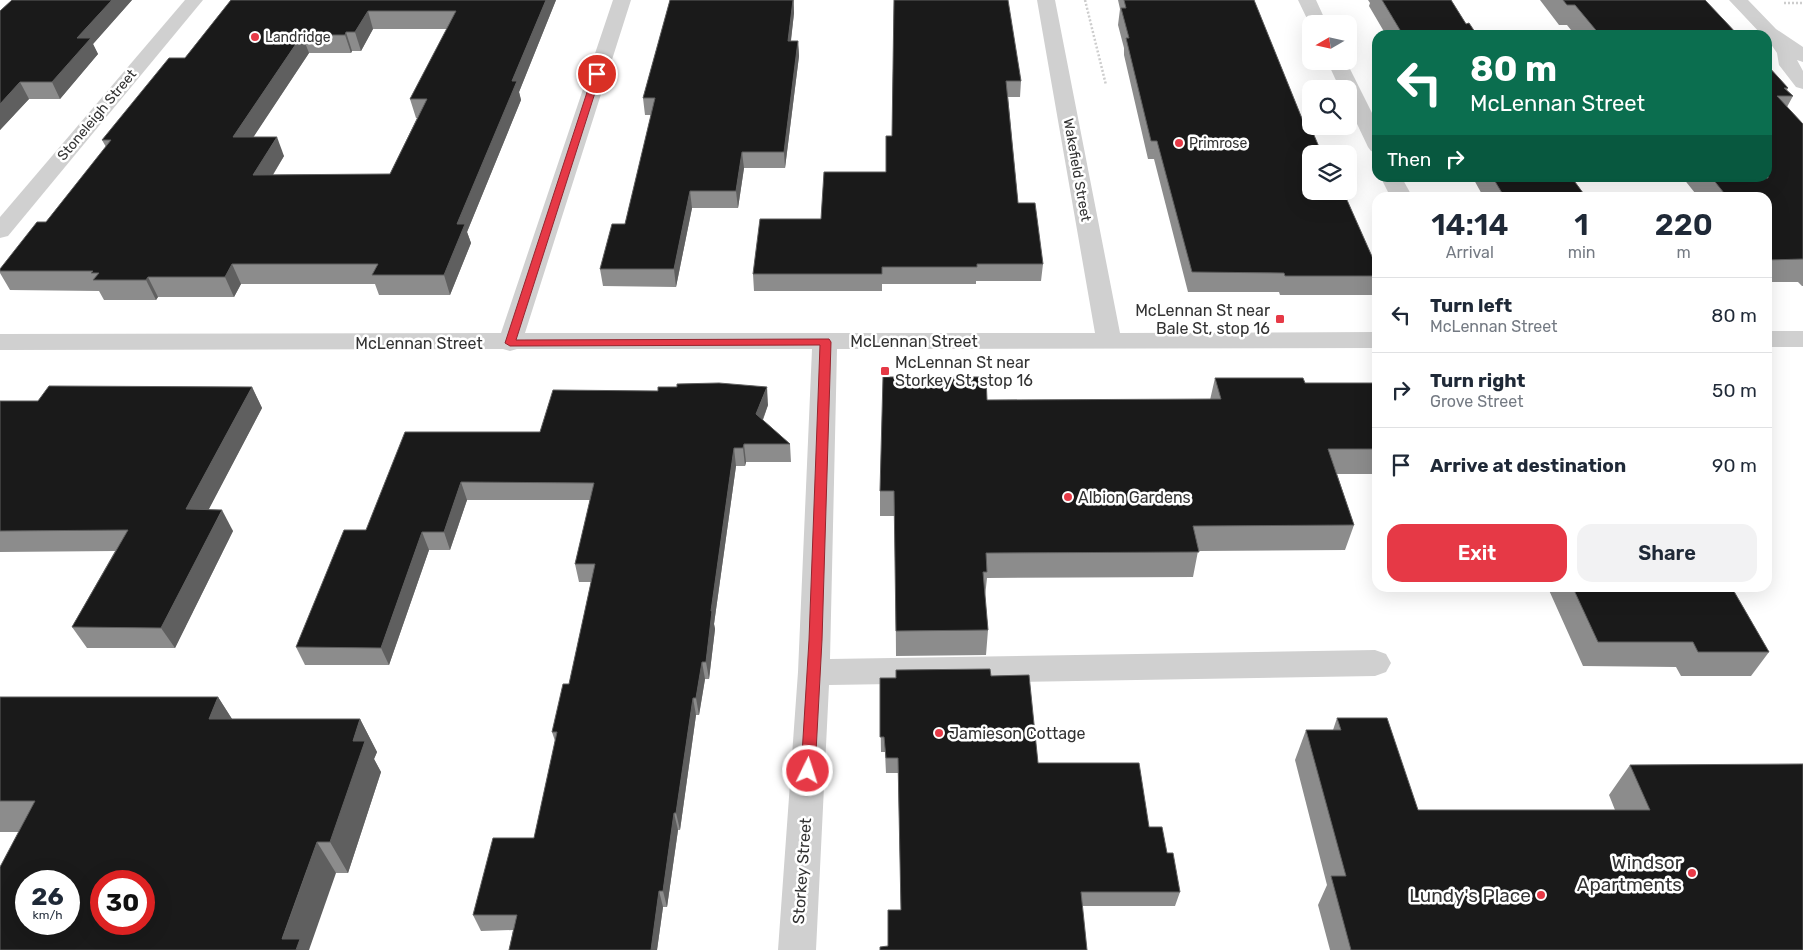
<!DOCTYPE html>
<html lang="en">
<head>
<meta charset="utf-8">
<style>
  :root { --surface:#fff; --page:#f2f2f3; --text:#1f2937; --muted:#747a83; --line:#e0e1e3; --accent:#e63946 }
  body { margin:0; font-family:Rubik,sans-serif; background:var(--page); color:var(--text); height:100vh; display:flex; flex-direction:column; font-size:19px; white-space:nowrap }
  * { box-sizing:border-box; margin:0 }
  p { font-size:16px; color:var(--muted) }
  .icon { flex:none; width:28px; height:28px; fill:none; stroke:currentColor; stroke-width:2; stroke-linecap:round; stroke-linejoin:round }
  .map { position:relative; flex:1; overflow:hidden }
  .sheet { position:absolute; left:1372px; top:192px; width:400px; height:400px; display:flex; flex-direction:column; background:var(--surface); border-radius:15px; box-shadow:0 5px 20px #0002 }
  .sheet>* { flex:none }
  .top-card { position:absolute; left:1372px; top:30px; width:400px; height:152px; border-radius:15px; box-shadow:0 5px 20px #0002; background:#0b6e4f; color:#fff; overflow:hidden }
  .needle { width:32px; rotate:261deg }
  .tools { position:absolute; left:1302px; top:15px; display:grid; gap:10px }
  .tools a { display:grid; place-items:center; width:55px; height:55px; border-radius:10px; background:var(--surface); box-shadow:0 5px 20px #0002; font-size:25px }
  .speed { position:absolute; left:15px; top:870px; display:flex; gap:10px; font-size:25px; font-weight:700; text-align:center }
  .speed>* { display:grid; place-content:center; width:65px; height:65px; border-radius:50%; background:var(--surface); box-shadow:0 5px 20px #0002; line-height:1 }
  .speed small { font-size:12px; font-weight:400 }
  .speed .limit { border:8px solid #d22; background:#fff; color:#111 }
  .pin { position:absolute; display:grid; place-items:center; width:42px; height:42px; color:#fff; margin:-21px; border:2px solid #fff; border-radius:50%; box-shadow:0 1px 5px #0007 }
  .me { position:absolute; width:55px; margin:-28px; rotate:4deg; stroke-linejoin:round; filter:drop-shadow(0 0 4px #0008) }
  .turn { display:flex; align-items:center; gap:18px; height:105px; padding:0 15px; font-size:22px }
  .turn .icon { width:65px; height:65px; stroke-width:2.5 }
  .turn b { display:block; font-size:35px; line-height:42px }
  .then { display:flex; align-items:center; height:48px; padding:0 15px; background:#0003; gap:10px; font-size:19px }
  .eta { display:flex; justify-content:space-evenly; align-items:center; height:85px; text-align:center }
  .eta b { font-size:30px; font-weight:600; line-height:35px }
  .cta { display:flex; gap:10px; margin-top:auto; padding:10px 15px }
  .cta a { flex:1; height:58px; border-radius:15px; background:var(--accent); color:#fff; font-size:20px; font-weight:600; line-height:58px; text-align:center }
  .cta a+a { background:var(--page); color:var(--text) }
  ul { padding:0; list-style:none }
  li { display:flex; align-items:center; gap:15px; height:75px; padding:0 15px; border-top:1px solid var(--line) }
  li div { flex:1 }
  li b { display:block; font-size:19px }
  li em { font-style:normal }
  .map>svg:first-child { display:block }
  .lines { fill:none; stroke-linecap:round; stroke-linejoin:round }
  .path { stroke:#cdcdcd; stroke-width:2.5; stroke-dasharray:2 2; stroke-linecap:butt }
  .minor { fill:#d0d0d0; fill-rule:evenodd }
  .wall { fill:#8c8c8c; fill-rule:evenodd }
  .shaded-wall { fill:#5f5f5f }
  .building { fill:#1a1a1a; stroke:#5f5f5f; fill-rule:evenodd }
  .route { fill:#e63946; stroke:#96252e }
  .poi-dot { fill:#e63946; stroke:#fff; stroke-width:2 }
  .labels { text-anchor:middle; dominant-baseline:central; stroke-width:5; stroke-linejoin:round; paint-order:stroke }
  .far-poi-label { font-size:14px; fill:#333; stroke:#fff; text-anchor:start }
  .far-street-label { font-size:14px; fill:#333; stroke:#fff }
  .poi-label { font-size:16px; fill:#333; stroke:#fff; text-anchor:start }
  .street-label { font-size:16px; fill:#333; stroke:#fff }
  .near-poi-label { font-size:19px; fill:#333; stroke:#fff; text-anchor:end }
</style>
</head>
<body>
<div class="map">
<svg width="1803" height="950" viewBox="0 0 1803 950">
  <rect width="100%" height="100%" fill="#fff"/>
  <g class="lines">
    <g class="path">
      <polyline points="1085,0 1106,85"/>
      <polyline points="1784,3 1803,3"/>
    </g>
    <g class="minor">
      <polygon points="185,0 203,0 8,236 0,238 0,217"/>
      <polygon points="613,0 631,0 525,333 1095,333 1037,0 1055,0 1120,333 1378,332 1378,348 837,349 830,659 1375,650 1386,654 1391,663 1386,672 1375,676 829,685 816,950 778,950 798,672 812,349 517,349 510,351 503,349 0,350 0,334 501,333"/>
      <polygon points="1298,0 1316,0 1327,24 1311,24 1311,27"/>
      <polygon points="1729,0 1748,0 1776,29 1803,47 1803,62 1797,60 1803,71 1803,89 1796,87 1779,65 1777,53 1768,40 1768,35 1762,35"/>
      <polygon points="1327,61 1346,61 1378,125 1378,153 1371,151 1368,147 1349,107 1349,89 1340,89"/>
      <polygon points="1381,178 1402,178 1413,198 1391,198"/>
      <rect x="1768" y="331" width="35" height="16"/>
    </g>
  </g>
  <g class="wall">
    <polygon points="12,0 132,0 93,44 98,54 60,99 29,99 0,130 0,11"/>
    <path d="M231,0h325l-37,92 2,8 -54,132 4,11 -21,52h-71l-4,-11h-134l-7,13h-76l-2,3h-52l-5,-9 -89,-1 -10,-17v-4l46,-47 60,-75 -4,-7 83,-82zM373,29h74l-37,70 6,19h1l-27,56 -117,1 11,-19 -31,-19 56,-84h42l1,-2h9z"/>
    <polygon points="670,0 794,0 794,13 791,41 798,41 799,56 785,168 744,168 738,208 692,208 676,287 603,286 600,269 625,224 651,115 645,115 643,98"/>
    <polygon points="894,0 1021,81 1020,97 1008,97 1018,203 1043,264 1041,281 976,281 976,284 882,284 882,291 754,291 753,274 821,219 886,172 892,136"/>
    <polygon points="1118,0 1254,0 1303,121 1322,154 1378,270 1378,283 1374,295 1280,295 1279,292 1188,292 1154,159 1148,159 1124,55 1124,48 1118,25 1120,9"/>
    <polygon points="1368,0 1451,0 1466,24 1477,35 1386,35 1369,6 1370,3"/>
    <polygon points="1540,0 1705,0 1738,35 1575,35 1567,25 1559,25"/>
    <polygon points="1768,66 1788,88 1787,90 1793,96 1787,107 1803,124 1803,286 1802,286 1798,282 1768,282 1768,198 1699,198 1683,178 1768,178"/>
    <polygon points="1473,178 1572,178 1586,197 1640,198 1484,198"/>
    <polygon points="1215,378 1305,383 1378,383 1378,474 1337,474 1354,525 1345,550 1198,551 1193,577 987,578 985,597 988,630 986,655 896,656 895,516 880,516 880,491 987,400 1210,400"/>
    <polygon points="252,387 262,408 208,510 233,531 175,648 87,648 72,627 115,551 0,552 0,401 38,401"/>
    <polygon points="768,405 763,420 790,444 791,462 746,462 745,466 736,466 714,624 715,629 709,679 705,679 699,715 696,715 680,830 678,830 667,907 663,907 657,950 509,950 513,930 481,931 473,915 534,838 555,741 552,732 569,684 591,582 579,582 575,564 590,500 467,500 450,550 429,550 389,665 305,665 296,647 366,530 540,432"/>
    <polygon points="1548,588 1732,588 1769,652 1751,676 1681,676 1676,667 1583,666"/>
    <polygon points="991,676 1038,763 1149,827 1167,853 1180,892 1175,906 1082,906 888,946 901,910 898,773 886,773 885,752 881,752 880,678"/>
    <polygon points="0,697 218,697 232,719 360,719 377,752 374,759 381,772 348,873 336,873 19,832 0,832"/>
    <polygon points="1337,718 1418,810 1615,810 1609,795 1630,765 1803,950 1330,950 1318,905 1327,885 1295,760 1306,730 1333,730"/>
  </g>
  <g class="shaded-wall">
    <polygon points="112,0 132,0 93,44 98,54 60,99 52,82 77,38"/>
    <polygon points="546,0 556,0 519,92 521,100 467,232 471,243 450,295 444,275 457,224 512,81"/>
    <polygon points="793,0 794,13 789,56 788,41"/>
    <polygon points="368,11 373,29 361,51 355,32"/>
    <polygon points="346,32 352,51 351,53 345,35"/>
    <polygon points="302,35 309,53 241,156 233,137"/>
    <polygon points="798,41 799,56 785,168 784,152"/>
    <polygon points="20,82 29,99 0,130 0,104"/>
    <polygon points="277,137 284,156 261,194 253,175"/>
    <polygon points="742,152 744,168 738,208 736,191"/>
    <polygon points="690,191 692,208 676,287 674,269"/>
    <polygon points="232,264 241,284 234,297 225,277"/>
    <polygon points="148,277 158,297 156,300 146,280"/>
    <polygon points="252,387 262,408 198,530 186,509"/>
    <polygon points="767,387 768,405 758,432 756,414"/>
    <polygon points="744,444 746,462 745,466 743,448"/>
    <polygon points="734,448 736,466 714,624 715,629 709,679 706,662 711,611"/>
    <polygon points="461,482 467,500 450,550 444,532"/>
    <polygon points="222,510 233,531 175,648 161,628"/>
    <polygon points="422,532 429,550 389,665 381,648"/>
    <polygon points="702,662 705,679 699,715 696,698"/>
    <polygon points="218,697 239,730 209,719"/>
    <polygon points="693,698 696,715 680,830 676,813"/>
    <polygon points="360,719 377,752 374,759 381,772 348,873 330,842 353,741"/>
    <polygon points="674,813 678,830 667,907 663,891"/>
    <polygon points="317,842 336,873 309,950 290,950 282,939"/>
    <polygon points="659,891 663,907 657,950 651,950"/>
  </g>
  <g class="building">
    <polygon points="12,0 112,0 77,38 91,38 52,82 20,82 0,104 0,11"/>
    <path d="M231,0h315l-34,81h5l-60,143h8l-21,51h-72l6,-11h-146l-7,13h-77l-2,3h-53l6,-7h-8l2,-2h-93v-2l37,-47h9l65,-82h-9l67,-82h16zM368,11h88l-46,88h17l-37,75 -137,1 24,-38h-44l69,-102h43l1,-3h9z"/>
    <polygon points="670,0 793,0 788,41 798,41 784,152 742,152 736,191 690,191 674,269 600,269 612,224 625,224 655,98 643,98"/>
    <polygon points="894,0 1008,0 1021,81 1006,81 1018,203 1035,203 1043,264 977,264 977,267 882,267 882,274 753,274 760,219 821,219 824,172 886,172 886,136 892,136"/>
    <polygon points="1124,0 1254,0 1303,121 1308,121 1322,154 1311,154 1311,191 1343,191 1378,270 1378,276 1285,276 1284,273 1192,272 1157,141 1151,141 1126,38 1129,38 1121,8 1126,8"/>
    <polygon points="1382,0 1451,0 1466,24 1469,23 1477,35 1403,35"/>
    <polygon points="1563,0 1705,0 1738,35 1600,35 1575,5 1567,5"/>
    <polygon points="1768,66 1788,88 1784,88 1793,96 1777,96 1803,124 1803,259 1768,260 1768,198 1728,198 1712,178 1768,178"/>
    <polygon points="1493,178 1572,178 1586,197 1639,196 1640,198 1505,198"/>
    <polygon points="883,377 986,377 987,400 1221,399 1215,378 1303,378 1305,383 1378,383 1378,449 1328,449 1354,525 1193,526 1199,552 986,553 987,572 983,572 988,630 896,631 894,491 880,491"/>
    <polygon points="719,383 767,387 756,414 790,444 744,444 743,448 734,448 711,611 712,611 706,662 702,662 696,698 693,698 676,813 674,813 663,891 659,891 651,950 509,950 517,915 473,915 493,838 534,838 557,732 552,732 563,684 569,684 595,564 575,564 594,483 461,482 444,532 422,532 381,648 296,647 344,530 366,530 405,432 540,432 553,390 658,391 658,387 677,387 677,384"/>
    <polygon points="49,386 252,387 186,509 222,510 161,628 72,627 128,530 0,531 0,401 38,401"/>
    <polygon points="1573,588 1732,588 1769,652 1698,652 1693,642 1598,642"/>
    <polygon points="990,669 991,676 1029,675 1038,763 1139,763 1149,827 1162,827 1167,853 1173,853 1180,892 1081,892 1087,950 880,950 880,947 888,946 888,910 901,910 898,758 886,758 884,737 880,737 880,678 896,678 896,670"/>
    <path d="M0,697h218l-9,22h151l-7,22h12l-35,101h-13l-35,97h18l-4,11h-296v-83l35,-66h-35zM26,881h43v43h-43zM101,881h43v43h-43z"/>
    <polygon points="1337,718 1387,718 1418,810 1650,810 1630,765 1803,764 1803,950 1351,950 1331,876 1346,876 1306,730 1341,730"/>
  </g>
  <polygon class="route" points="597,72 601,74 516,340 829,339 831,342 822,640 815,771 813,776 808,777 803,776 801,771 809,640 820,345 510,346 505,343 593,74"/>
  <g class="poi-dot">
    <circle cx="255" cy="37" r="5"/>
    <circle cx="1179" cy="143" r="5"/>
    <rect x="1275" y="314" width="10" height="10" rx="2.5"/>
    <rect x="880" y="366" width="10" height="10" rx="2.5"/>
    <circle cx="1068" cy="497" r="5"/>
    <circle cx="939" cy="733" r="5"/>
    <circle cx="1692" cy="873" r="5"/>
    <circle cx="1541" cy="895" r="5"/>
  </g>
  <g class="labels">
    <g class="far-poi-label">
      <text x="265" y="37">Landridge</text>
      <text x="1189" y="143">Primrose</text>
    </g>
    <g class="far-street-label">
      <text transform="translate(97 115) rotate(-50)">Stoneleigh Street</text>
      <text transform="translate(1077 170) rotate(80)">Wakefield Street</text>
    </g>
    <g class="poi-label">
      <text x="1270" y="310" text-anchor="end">McLennan St near<tspan x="1270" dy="18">Bale St, stop 16</tspan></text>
      <text x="895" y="362">McLennan St near<tspan x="895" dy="18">Storkey St, stop 16</tspan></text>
      <text x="1078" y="497">Albion Gardens</text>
      <text x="949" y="733">Jamieson Cottage</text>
    </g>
    <g class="street-label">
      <text x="914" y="341">McLennan Street</text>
      <text x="419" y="343">McLennan Street</text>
      <text transform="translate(802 871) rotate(-86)">Storkey Street</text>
    </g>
    <g class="near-poi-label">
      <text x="1682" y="862">Windsor<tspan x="1682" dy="22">Apartments</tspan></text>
      <text x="1531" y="895">Lundy's Place</text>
    </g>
  </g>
</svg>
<div class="tools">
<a><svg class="needle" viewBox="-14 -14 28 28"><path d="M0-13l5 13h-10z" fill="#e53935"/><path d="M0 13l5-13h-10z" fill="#747a83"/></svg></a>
<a><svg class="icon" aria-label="search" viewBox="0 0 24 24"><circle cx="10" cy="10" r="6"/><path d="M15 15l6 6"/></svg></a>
<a><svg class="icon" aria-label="layers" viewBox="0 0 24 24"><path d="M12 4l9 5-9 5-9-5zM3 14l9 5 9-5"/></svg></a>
</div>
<div class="speed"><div>26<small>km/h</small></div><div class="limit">30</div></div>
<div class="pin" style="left:597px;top:74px;background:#d93025"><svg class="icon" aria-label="arrive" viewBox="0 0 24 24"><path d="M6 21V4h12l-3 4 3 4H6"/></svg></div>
<svg class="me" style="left:808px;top:771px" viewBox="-20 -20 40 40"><circle r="17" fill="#e63946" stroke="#fff" stroke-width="3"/><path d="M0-11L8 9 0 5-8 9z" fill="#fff"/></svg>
<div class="top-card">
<div class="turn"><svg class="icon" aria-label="left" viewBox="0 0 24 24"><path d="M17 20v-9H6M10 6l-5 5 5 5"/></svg><div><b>80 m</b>McLennan Street</div></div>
<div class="then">Then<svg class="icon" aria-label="right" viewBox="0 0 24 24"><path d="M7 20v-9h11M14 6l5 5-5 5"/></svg></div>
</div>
<section class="sheet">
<div class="eta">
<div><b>14:14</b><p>Arrival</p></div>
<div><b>1</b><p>min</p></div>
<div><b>220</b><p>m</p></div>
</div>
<ul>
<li><svg class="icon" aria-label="left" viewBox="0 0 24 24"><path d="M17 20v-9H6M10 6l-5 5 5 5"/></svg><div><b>Turn left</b><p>McLennan Street</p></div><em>80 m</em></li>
<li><svg class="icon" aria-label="right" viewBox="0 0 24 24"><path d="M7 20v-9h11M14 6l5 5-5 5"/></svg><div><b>Turn right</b><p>Grove Street</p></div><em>50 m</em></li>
<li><svg class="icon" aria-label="arrive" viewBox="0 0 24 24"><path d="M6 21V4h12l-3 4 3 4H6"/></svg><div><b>Arrive at destination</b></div><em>90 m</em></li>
</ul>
<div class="cta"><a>Exit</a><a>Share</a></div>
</section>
</div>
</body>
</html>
